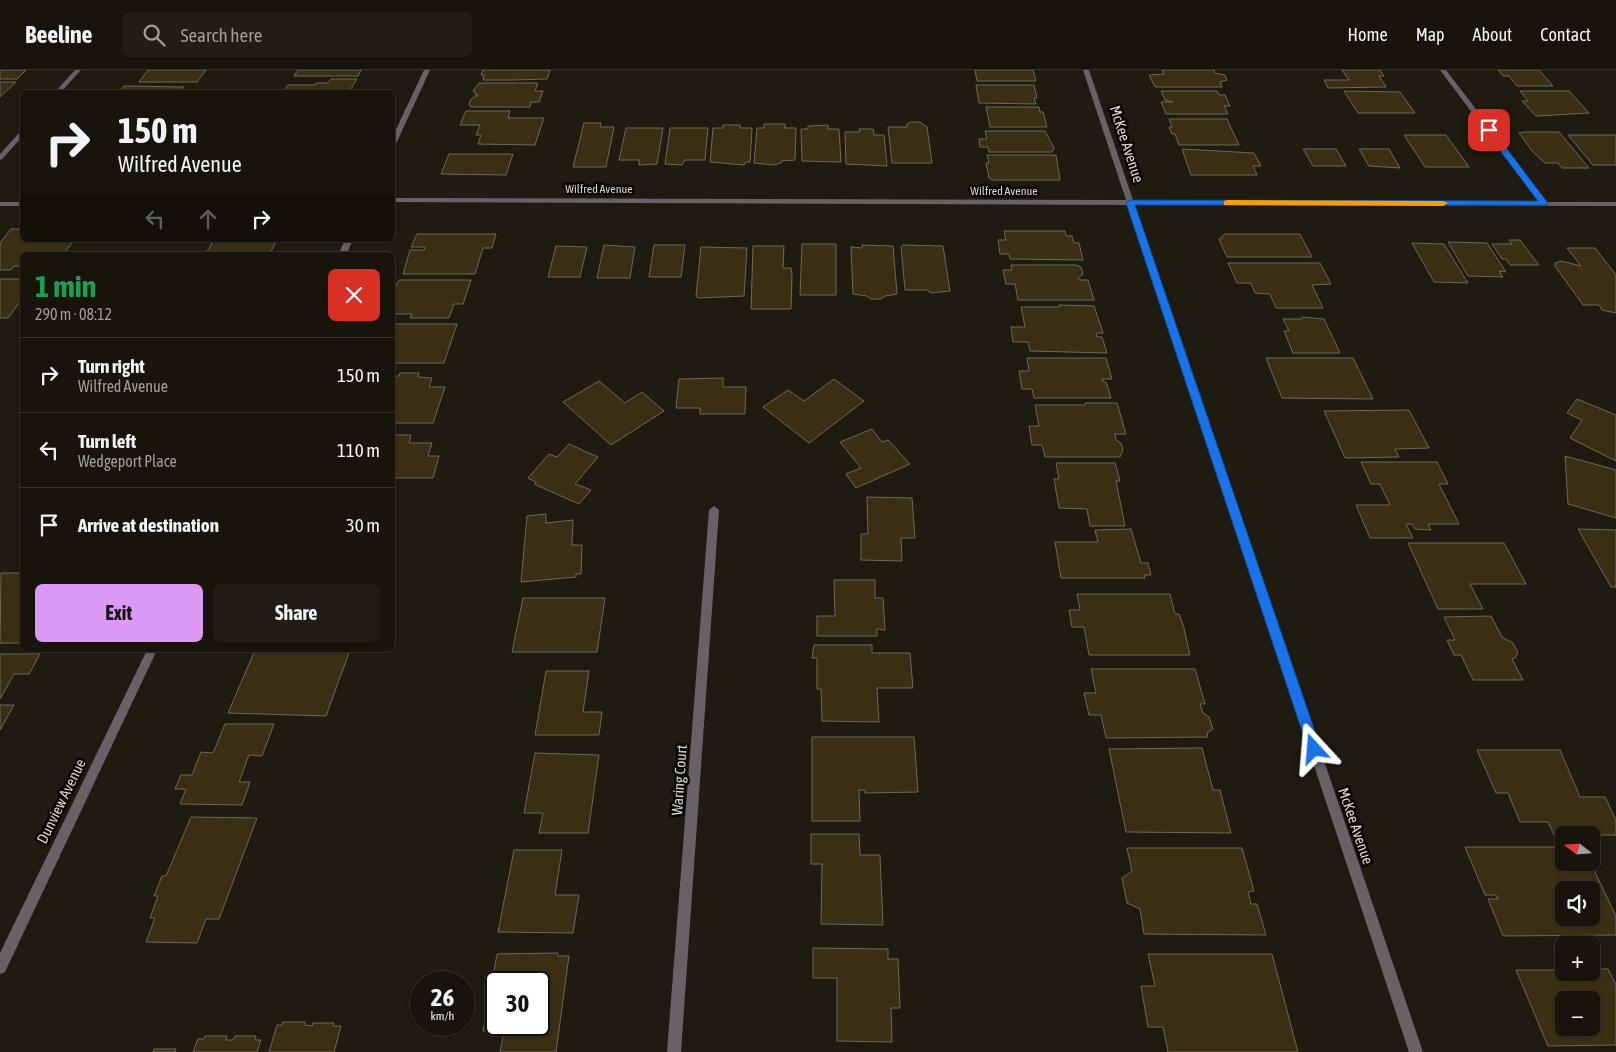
<!DOCTYPE html>
<html lang="en">
<head>
<meta charset="utf-8">
<style>
  :root { --surface:#18140c; --page:#211d15; --text:#f1f3f6; --muted:#9f9e9d; --line:#36332d; --accent:#db99f5 }
  body { margin:0; font-family:"Asap Condensed",sans-serif; background:var(--page); color:var(--text); height:100vh; display:flex; flex-direction:column; font-size:19px; white-space:nowrap }
  * { box-sizing:border-box; margin:0 }
  p { font-size:16px; color:var(--muted) }
  .icon { flex:none; width:28px; height:28px; fill:none; stroke:currentColor; stroke-width:2; stroke-linecap:round; stroke-linejoin:round }
  .map { position:relative; flex:1; overflow:hidden }
  .sheet { position:absolute; left:20px; top:182px; width:375px; height:400px; display:flex; flex-direction:column; background:var(--surface); border-radius:8px; box-shadow:0 1px 4px #0004,0 0 0 1px var(--line) }
  .sheet>* { flex:none }
  .banner { position:absolute; left:20px; top:20px; width:375px; height:152px; border-radius:8px; box-shadow:0 1px 4px #0004,0 0 0 1px var(--line); background:#18140c; color:var(--text); overflow:hidden }
  .needle { width:32px; rotate:287deg }
  .tools { position:absolute; left:1555px; top:756px; display:grid; gap:10px }
  .tools a { display:grid; place-items:center; width:45px; height:45px; border-radius:8px; background:var(--surface); box-shadow:0 1px 4px #0004,0 0 0 1px var(--line); font-size:25px }
  .speed { position:absolute; left:410px; top:901px; display:flex; gap:10px; font-size:25px; font-weight:700; text-align:center }
  .speed>* { display:grid; place-content:center; width:65px; height:65px; border-radius:50%; background:var(--surface); box-shadow:0 1px 4px #0004,0 0 0 1px var(--line); line-height:1 }
  .speed small { font-size:12px; font-weight:400 }
  .speed .limit { border:2px solid #111; border-radius:8px; background:#fff; color:#111 }
  .pin { position:absolute; display:grid; place-items:center; width:42px; height:42px; color:#fff; margin:-21px; border-radius:10px; box-shadow:0 2px 8px #0006 }
  .me { position:absolute; width:55px; margin:-28px; rotate:341deg; stroke-linejoin:round; filter:drop-shadow(0 0 4px #0008) }
  .turn { display:flex; align-items:center; gap:18px; height:105px; padding:0 15px; font-size:22px }
  .turn .icon { width:65px; height:65px; stroke-width:2.5 }
  .turn b { display:block; font-size:35px; line-height:42px }
  .lanes { display:flex; align-items:center; height:48px; padding:0 15px; background:#0003; justify-content:center; gap:25px; direction:ltr }
  .lanes .off { opacity:.35 }
  .round { display:grid; place-items:center; flex:none; width:52px; height:52px; border-radius:8px; background:var(--page) }
  .overview { display:flex; align-items:center; justify-content:space-between; height:85px; padding:0 15px }
  h1 { font-size:30px; font-weight:700; line-height:38px; color:#1e9e55 }
  .cta { display:flex; gap:10px; margin-top:auto; padding:10px 15px }
  .cta a { flex:1; height:58px; border-radius:8px; background:var(--accent); color:#111; font-size:20px; font-weight:700; line-height:58px; text-align:center }
  .cta a+a { background:var(--page); color:var(--text) }
  ul { padding:0; list-style:none }
  li { display:flex; align-items:center; gap:15px; height:75px; padding:0 15px; border-top:1px solid var(--line) }
  li div { flex:1 }
  li b { display:block; font-size:19px }
  li em { font-style:normal }
  header { display:flex; align-items:center; gap:30px; box-sizing:border-box; height:70px; padding:0 25px; background:var(--surface); border-bottom:1px solid var(--line) }
  header strong { font-size:24px }
  nav { display:flex; gap:28px; margin-inline-start:auto; font-size:18px }
  .search { width:350px; height:45px; background:var(--page); display:flex; align-items:center; gap:12px; box-sizing:border-box; padding:0 18px; border-radius:8px; color:var(--muted); font-size:19px }
  .map>svg:first-child { display:block }
  .building { fill:#3a2f12; stroke:#6d685a; fill-rule:evenodd }
  .lines { fill:none; stroke-linecap:round; stroke-linejoin:round }
  .minor { fill:#676267; fill-rule:evenodd }
  .route { fill:#1a73e8; stroke:#114b97 }
  .slow { fill:#f59e0b }
  .labels { text-anchor:middle; dominant-baseline:central; stroke-width:5; stroke-linejoin:round; paint-order:stroke }
  .far-street-label { font-size:12px; fill:#dcd9d1; stroke:#080603 }
  .street-label { font-size:15px; fill:#dcd9d1; stroke:#080603 }
</style>
</head>
<body>
<header>
<strong>Beeline</strong>
<div class="search"><svg class="icon" aria-label="search" viewBox="0 0 24 24"><circle cx="10" cy="10" r="6"/><path d="M15 15l6 6"/></svg>Search here</div>
<nav><a>Home</a><a>Map</a><a>About</a><a>Contact</a></nav>
</header>
<div class="map">
<svg width="1616" height="982" viewBox="0 0 1616 982">
  <rect width="100%" height="100%" fill="#201b10"/>
  <g class="building">
    <polygon points="0,0 26,0 17,9 0,9"/>
    <polygon points="148,0 206,0 197,12 139,12"/>
    <polygon points="298,0 361,0 358,6 294,6"/>
    <polygon points="483,0 550,0 547,9 515,10 483,10 484,5 481,5"/>
    <polygon points="975,0 1033,0 1036,11 977,11"/>
    <polygon points="1162,0 1214,0 1215,3 1225,5 1227,10 1220,12 1222,17 1155,17 1149,5 1164,4"/>
    <polygon points="1342,0 1380,0 1384,6 1379,6 1386,17 1328,18 1324,10 1349,10"/>
    <polygon points="1498,0 1539,0 1553,16 1517,16 1509,6 1503,6"/>
    <polygon points="331,9 357,9 349,22 283,22 288,15 315,15 316,13 328,13"/>
    <polygon points="0,12 16,12 0,27"/>
    <polygon points="479,13 538,13 535,21 543,21 539,32 531,32 530,37 471,37 469,34 471,29 478,25 475,25 476,23 473,21"/>
    <polygon points="976,15 1034,15 1037,28 1034,28 1036,34 979,33"/>
    <polygon points="124,16 184,17 180,22 119,22"/>
    <polygon points="1161,21 1217,21 1219,25 1225,25 1230,36 1224,36 1228,44 1166,44 1161,32 1173,32 1165,30"/>
    <polygon points="1344,21 1400,22 1415,43 1358,43"/>
    <polygon points="1520,21 1569,21 1589,43 1536,46 1522,31 1528,31"/>
    <polygon points="986,37 1039,37 1040,42 1043,42 1047,57 990,57"/>
    <polygon points="466,41 510,41 508,48 544,48 535,75 478,74 481,65 476,65 480,55 460,55"/>
    <polygon points="1169,49 1227,49 1239,75 1179,75 1175,64 1172,64 1169,57 1172,57"/>
    <polygon points="911,52 920,52 927,57 932,93 892,93 888,57 907,57 907,54"/>
    <polygon points="584,53 601,53 600,57 614,57 606,97 573,97"/>
    <polygon points="764,54 785,54 785,58 796,58 795,90 781,91 781,93 773,95 754,93 757,58 764,58"/>
    <polygon points="723,55 740,55 740,58 752,58 750,92 746,92 744,95 710,92 713,58 723,58"/>
    <polygon points="828,55 828,59 839,59 841,92 802,91 801,59 808,59 808,56"/>
    <polygon points="626,58 663,58 657,94 639,95 639,90 619,90"/>
    <polygon points="670,58 708,58 705,90 685,90 682,95 665,94"/>
    <polygon points="859,59 873,59 874,65 884,65 887,96 846,94 845,62 860,62"/>
    <polygon points="985,61 1045,61 1054,78 1052,82 989,82 988,77 980,77 979,69 987,69"/>
    <polygon points="1525,62 1559,62 1589,98 1562,98 1558,93 1545,93 1533,82 1519,63"/>
    <polygon points="1404,65 1446,65 1469,97 1425,97"/>
    <polygon points="1568,65 1616,65 1616,95 1593,95"/>
    <polygon points="1182,79 1254,83 1261,96 1253,96 1257,105 1191,105"/>
    <polygon points="1303,79 1336,79 1346,96 1313,96"/>
    <polygon points="1359,79 1389,79 1400,98 1369,96"/>
    <polygon points="449,84 513,84 506,105 441,104"/>
    <polygon points="987,85 1056,85 1060,110 992,110 989,108 986,93 989,93"/>
    <polygon points="11,159 22,159 22,170 74,170 63,185 22,185 22,196 14,196 11,200 0,200 0,173"/>
    <polygon points="1004,161 1065,161 1066,166 1072,166 1074,173 1079,173 1083,190 1010,189 1009,184 1000,184 998,170 1006,170"/>
    <polygon points="417,164 496,164 492,178 483,178 475,204 403,204 410,180 424,180 425,177 411,177"/>
    <polygon points="1225,164 1300,164 1312,187 1227,187 1219,169"/>
    <polygon points="214,170 277,170 269,185 205,185"/>
    <polygon points="1509,170 1520,170 1539,195 1510,195 1506,189 1502,189 1492,174 1512,174"/>
    <polygon points="1448,172 1487,173 1506,202 1499,201 1503,207 1468,206"/>
    <polygon points="1412,173 1444,174 1468,213 1434,212"/>
    <polygon points="802,174 836,174 836,225 800,225"/>
    <polygon points="604,175 635,177 630,208 597,208"/>
    <polygon points="654,175 685,175 681,207 649,207"/>
    <polygon points="862,175 893,176 897,224 885,226 881,229 870,229 867,226 853,224 851,177 862,178"/>
    <polygon points="903,175 943,176 950,221 931,223 927,220 905,220 901,177"/>
    <polygon points="556,176 587,177 580,207 548,207"/>
    <polygon points="753,176 784,176 783,198 791,198 792,205 791,239 751,239"/>
    <polygon points="701,177 747,178 744,226 698,228 696,226"/>
    <polygon points="1567,178 1595,178 1616,205 1616,243 1602,240 1599,235 1583,235 1555,196 1555,193 1561,191 1581,196"/>
    <polygon points="1228,193 1320,193 1331,214 1312,215 1323,238 1276,238 1270,224 1255,223 1251,213 1237,213"/>
    <polygon points="1011,195 1076,195 1081,197 1083,204 1078,208 1079,210 1088,210 1094,230 1018,230 1015,214 1006,214 1003,200 1012,200"/>
    <polygon points="0,209 22,209 22,229 8,248 0,248"/>
    <polygon points="399,210 471,210 463,234 454,234 449,248 410,248 412,244 392,244 392,225"/>
    <polygon points="1059,235 1094,236 1103,263 1096,263 1097,267 1102,267 1107,283 1030,281 1028,272 1013,272 1011,257 1025,257 1021,237 1059,237"/>
    <polygon points="1302,247 1324,249 1340,283 1293,283 1284,261 1289,261 1283,249 1302,249"/>
    <polygon points="392,254 457,254 444,293 392,293"/>
    <polygon points="1027,288 1106,288 1112,309 1102,309 1103,312 1106,312 1111,328 1034,328 1032,319 1022,319 1019,301 1029,301"/>
    <polygon points="1266,288 1353,288 1373,329 1282,328"/>
    <polygon points="400,303 419,303 418,307 432,308 429,317 445,317 433,353 392,353 392,306 399,306"/>
    <polygon points="723,308 723,317 746,317 745,344 700,344 700,338 676,338 679,309"/>
    <polygon points="834,309 864,331 809,373 763,337 788,320 804,331"/>
    <polygon points="599,311 625,333 642,322 664,341 611,375 563,332"/>
    <polygon points="1577,329 1616,345 1616,391 1570,368 1582,350 1567,343"/>
    <polygon points="1085,333 1117,333 1126,364 1115,364 1116,370 1121,373 1123,380 1120,387 1045,387 1042,375 1032,375 1029,356 1039,356 1035,335 1085,335"/>
    <polygon points="1409,340 1429,378 1395,379 1399,387 1345,388 1324,341"/>
    <polygon points="872,359 882,372 888,370 910,394 856,418 846,404 861,398 840,372"/>
    <polygon points="392,365 411,365 409,373 432,373 428,386 439,386 433,408 392,408"/>
    <polygon points="569,374 598,387 575,414 591,420 579,434 534,414 536,412 528,408 549,384 557,387"/>
    <polygon points="1565,386 1616,400 1616,448 1568,434"/>
    <polygon points="1361,392 1437,392 1448,414 1439,414 1459,454 1428,454 1431,460 1415,459 1412,454 1406,454 1413,468 1370,468 1356,435 1390,435 1380,414 1371,414"/>
    <polygon points="1056,393 1115,393 1120,411 1116,411 1125,456 1090,456 1087,439 1059,438 1054,409 1059,409"/>
    <polygon points="867,427 912,428 915,468 901,468 902,491 861,490 861,464 868,464"/>
    <polygon points="546,444 546,453 573,450 572,475 582,475 581,504 576,504 576,507 521,512 527,446"/>
    <polygon points="1131,459 1141,493 1148,493 1151,505 1144,505 1145,508 1061,508 1055,472 1098,472 1095,460"/>
    <polygon points="1578,459 1616,460 1616,517 1611,517"/>
    <polygon points="1408,473 1504,473 1526,514 1470,514 1483,539 1438,539"/>
    <polygon points="1,503 22,503 22,573 0,573"/>
    <polygon points="834,510 875,510 875,528 883,528 885,560 877,559 877,566 817,566 817,546 835,546"/>
    <polygon points="1077,524 1170,524 1175,544 1179,544 1184,558 1190,585 1089,585 1084,557 1072,557 1069,540 1080,540"/>
    <polygon points="523,528 605,528 597,582 512,582"/>
    <polygon points="1491,546 1502,567 1513,573 1518,583 1515,588 1512,589 1523,610 1473,610 1461,585 1454,585 1447,570 1455,570 1444,547"/>
    <polygon points="814,575 872,575 872,583 910,583 913,618 877,618 879,652 822,651 821,619 817,619 817,588 812,588"/>
    <polygon points="255,580 350,580 326,646 228,643"/>
    <polygon points="0,584 40,584 29,604 14,604 0,629"/>
    <polygon points="1091,599 1195,599 1205,634 1200,634 1203,643 1209,647 1213,659 1207,663 1208,667 1106,668 1101,645 1089,645 1084,623 1096,623"/>
    <polygon points="546,601 589,601 583,642 602,642 599,665 535,665"/>
    <polygon points="0,635 14,635 0,660"/>
    <polygon points="225,654 274,654 262,686 249,685 239,712 250,712 242,735 180,734 186,719 175,719 181,705 192,705 201,682 213,683"/>
    <polygon points="812,667 914,667 918,722 865,723 865,720 859,720 860,751 812,751"/>
    <polygon points="1202,678 1213,720 1220,720 1231,763 1126,762 1109,679"/>
    <polygon points="1477,680 1560,680 1580,727 1605,727 1616,750 1616,765 1554,765 1548,752 1520,752 1508,723 1496,723"/>
    <polygon points="535,683 599,685 588,763 539,763 543,743 524,743"/>
    <polygon points="191,747 257,748 219,849 206,849 197,873 146,872 155,848 150,848 158,826 154,826 162,806 166,806"/>
    <polygon points="811,764 859,764 860,785 880,785 883,855 821,854 822,794 811,794"/>
    <path d="M1465,777h99v15h26l26,54v19l-113,1 -15,-37h10l-2,-4h-11zM1564,820h27v28h-27z"/>
    <polygon points="1127,778 1242,778 1254,821 1248,822 1251,834 1257,834 1266,865 1144,864 1140,839 1127,833 1122,808 1132,801"/>
    <polygon points="514,780 562,780 555,825 579,825 573,863 498,862"/>
    <polygon points="813,878 888,879 888,889 898,889 900,938 891,938 892,972 837,971 837,908 813,908"/>
    <path d="M558,883v3h11l-13,96h-56l4,-21h-21l14,-77zM496,912h43v43h-43z"/>
    <polygon points="1148,884 1272,884 1298,982 1168,982 1163,957 1148,957 1141,916 1155,916"/>
    <path d="M1591,899h17l8,16v60l-68,1 -32,-76h48v2h27zM1564,930h27v28h-27z"/>
    <polygon points="283,952 305,952 305,955 312,956 313,953 334,953 333,956 341,956 334,982 269,982 277,955 282,955"/>
    <polygon points="205,966 227,966 226,970 233,970 235,966 256,966 255,970 261,970 257,982 193,982 198,969 204,969"/>
    <polygon points="154,979 176,979 175,982 153,982"/>
  </g>
  <g class="lines">
    <g class="minor">
      <polygon points="75,0 81,0 61,22 55,22"/>
      <polygon points="424,0 430,0 395,76 392,78 392,68"/>
      <polygon points="1083,0 1089,0 1133,130 1539,132 1440,0 1446,0 1547,132 1616,132 1616,136 1135,135 1423,982 1409,982 1128,135 392,132 392,128 1126,130"/>
      <polygon points="22,61 22,67 2,89 0,90 0,84 20,62"/>
      <rect x="0" y="132" width="22" height="4"/>
      <polygon points="345,170 353,170 346,185 338,185"/>
      <polygon points="714,436 719,440 681,982 667,982 709,440"/>
      <polygon points="147,580 157,580 5,902 0,904 0,883"/>
    </g>
  </g>
  <polygon class="route" points="1486,59 1492,59 1547,132 1547,135 1135,135 1321,679 1319,684 1314,685 1310,684 1308,679 1126,133 1130,130 1538,131 1486,62"/>
  <polygon class="slow" points="1227,130 1443,131 1448,133 1443,136 1224,135 1224,131"/>
  <g class="labels">
    <g class="far-street-label">
      <text x="599" y="119">Wilfred Avenue</text>
      <text x="1004" y="121">Wilfred Avenue</text>
    </g>
    <g class="street-label">
      <text transform="translate(1127 74) rotate(72)">McKee Avenue</text>
      <text transform="translate(679 710) rotate(-86)">Waring Court</text>
      <text transform="translate(61 731) rotate(-64)">Dunview Avenue</text>
      <text transform="translate(1356 756) rotate(71)">McKee Avenue</text>
    </g>
  </g>
</svg>
<div class="tools">
<a><svg class="needle" viewBox="-14 -14 28 28"><path d="M0-13l5 13h-10z" fill="#e53935"/><path d="M0 13l5-13h-10z" fill="#9f9e9d"/></svg></a>
<a><svg class="icon" aria-label="sound" viewBox="0 0 24 24"><path d="M4 9h4l5-4v14l-5-4H4zM17 9q2 3 0 6"/></svg></a>
<a>+</a>
<a>−</a>
</div>
<div class="speed"><div>26<small>km/h</small></div><div class="limit">30</div></div>
<div class="pin" style="left:1489px;top:60px;background:#d93025"><svg class="icon" aria-label="arrive" viewBox="0 0 24 24"><path d="M6 21V4h12l-3 4 3 4H6"/></svg></div>
<svg class="me" style="left:1314px;top:679px" viewBox="-20 -20 40 40"><path d="M0-17L14 15 0 8-14 15z" fill="#1a73e8" stroke="#fff" stroke-width="4"/></svg>
<div class="banner">
<div class="turn"><svg class="icon" aria-label="right" viewBox="0 0 24 24"><path d="M7 20v-9h11M14 6l5 5-5 5"/></svg><div><b>150 m</b>Wilfred Avenue</div></div>
<div class="lanes"><svg class="icon off" aria-label="left" viewBox="0 0 24 24"><path d="M17 20v-9H6M10 6l-5 5 5 5"/></svg><svg class="icon off" aria-label="ahead" viewBox="0 0 24 24"><path d="M12 20V5M6 11l6-6 6 6"/></svg><svg class="icon" aria-label="right" viewBox="0 0 24 24"><path d="M7 20v-9h11M14 6l5 5-5 5"/></svg></div>
</div>
<section class="sheet">
<div class="overview"><div><h1>1 min</h1><p>290 m · 08:12</p></div><a class="round" style="background:#d93025;color:#fff"><svg class="icon" aria-label="close" viewBox="0 0 24 24"><path d="M6 6l12 12M18 6L6 18"/></svg></a></div>
<ul>
<li><svg class="icon" aria-label="right" viewBox="0 0 24 24"><path d="M7 20v-9h11M14 6l5 5-5 5"/></svg><div><b>Turn right</b><p>Wilfred Avenue</p></div><em>150 m</em></li>
<li><svg class="icon" aria-label="left" viewBox="0 0 24 24"><path d="M17 20v-9H6M10 6l-5 5 5 5"/></svg><div><b>Turn left</b><p>Wedgeport Place</p></div><em>110 m</em></li>
<li><svg class="icon" aria-label="arrive" viewBox="0 0 24 24"><path d="M6 21V4h12l-3 4 3 4H6"/></svg><div><b>Arrive at destination</b></div><em>30 m</em></li>
</ul>
<div class="cta"><a>Exit</a><a>Share</a></div>
</section>
</div>
</body>
</html>
